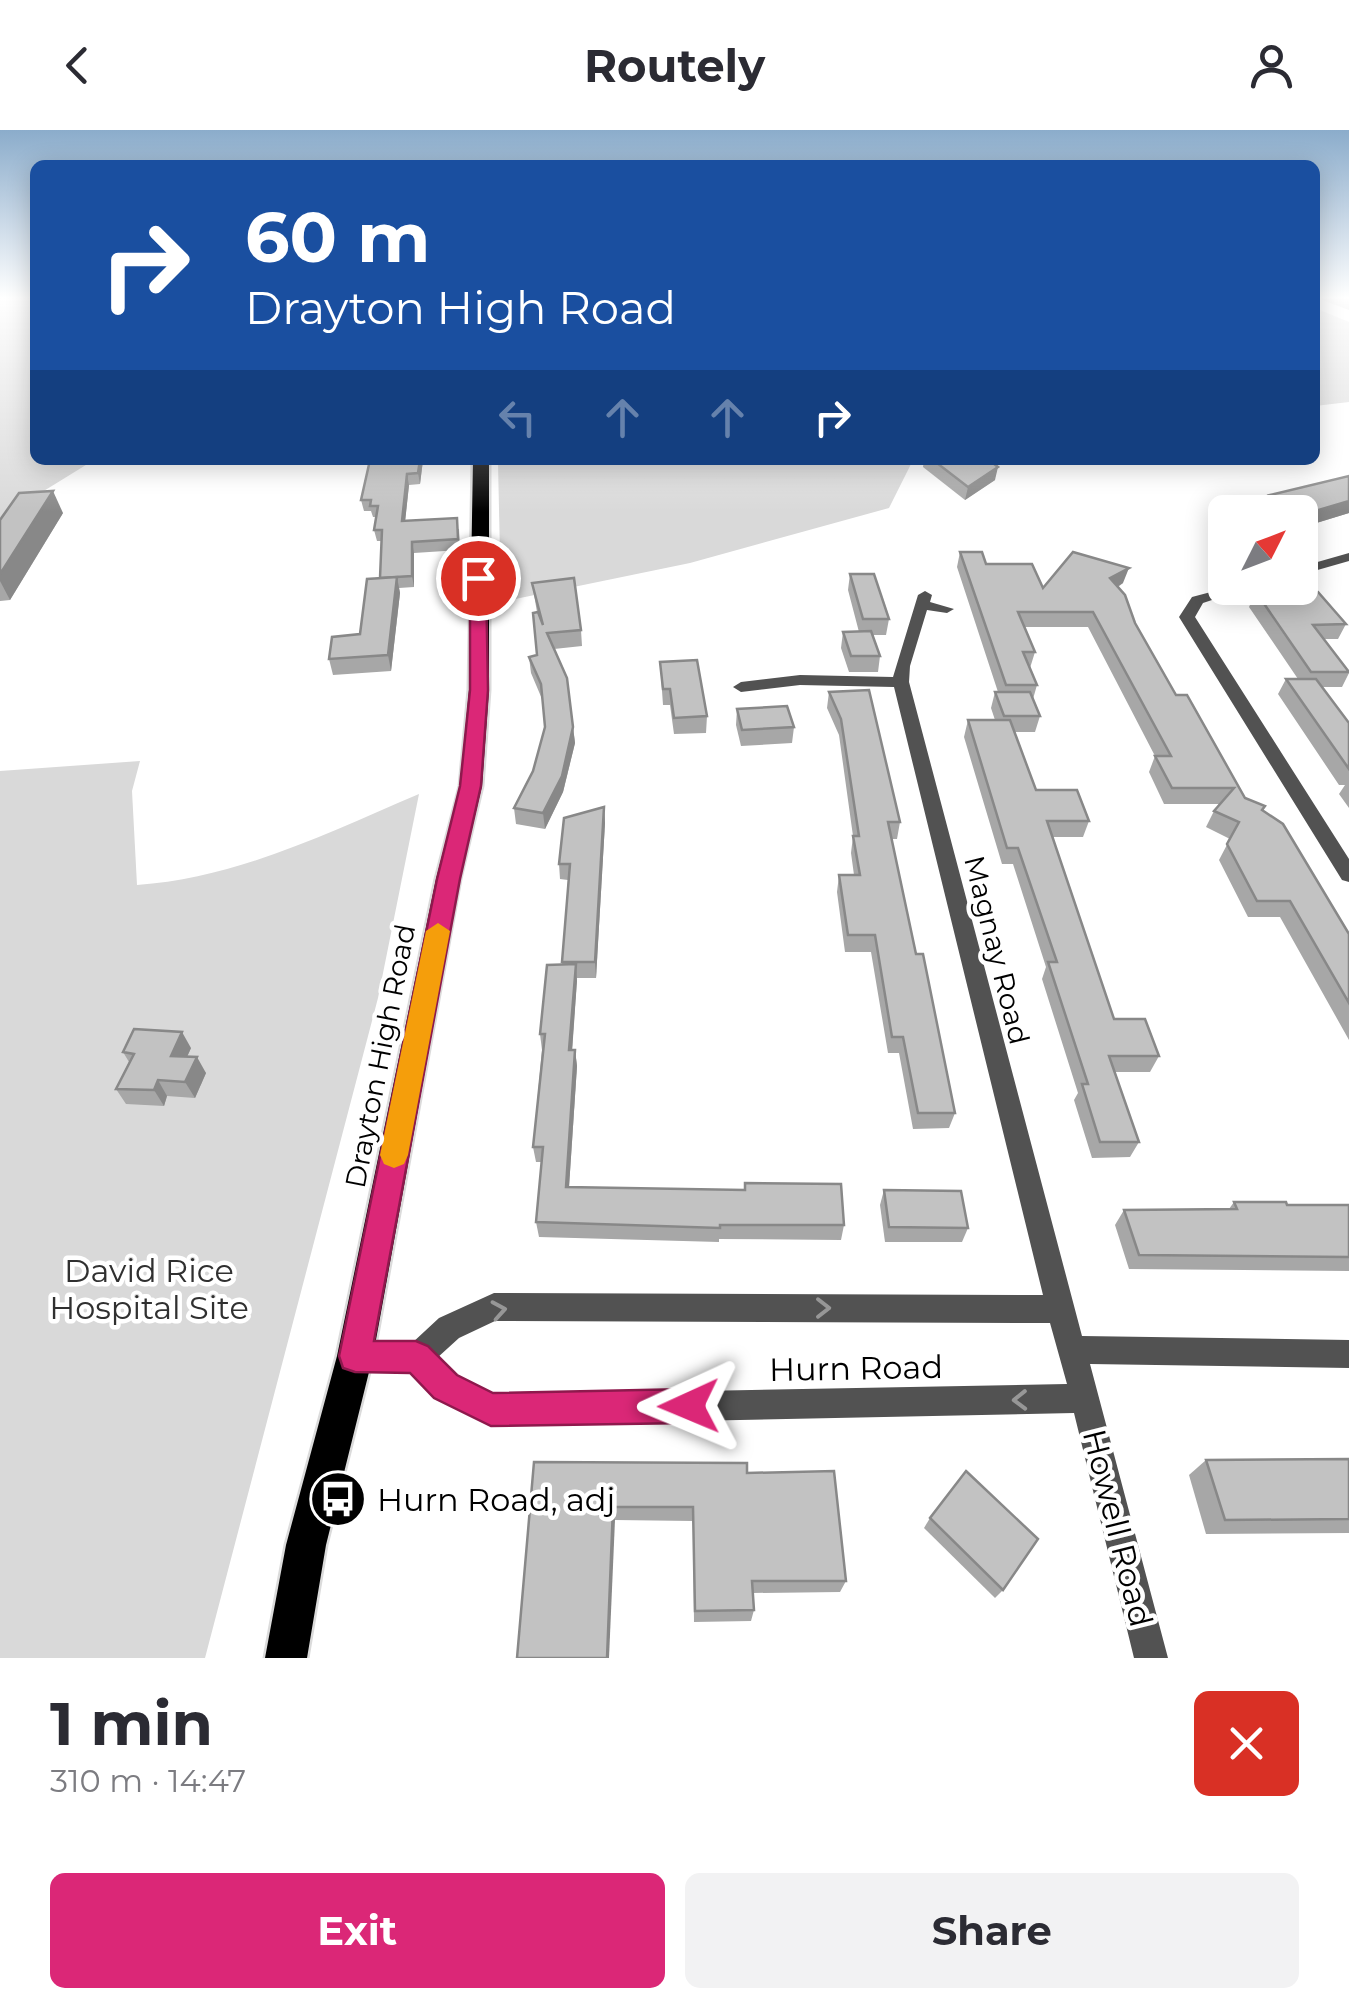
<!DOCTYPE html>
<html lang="en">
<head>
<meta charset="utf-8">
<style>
  :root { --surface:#fff; --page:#f2f2f3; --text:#2b2b33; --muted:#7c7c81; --accent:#db2777 }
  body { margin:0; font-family:Montserrat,sans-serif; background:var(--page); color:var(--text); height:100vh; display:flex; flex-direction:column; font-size:38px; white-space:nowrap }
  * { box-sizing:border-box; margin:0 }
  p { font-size:32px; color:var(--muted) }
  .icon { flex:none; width:55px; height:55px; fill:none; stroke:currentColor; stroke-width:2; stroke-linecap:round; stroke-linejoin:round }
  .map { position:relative; height:1528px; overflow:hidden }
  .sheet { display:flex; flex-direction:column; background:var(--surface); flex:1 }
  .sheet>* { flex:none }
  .banner { position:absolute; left:30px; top:30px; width:1290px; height:305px; border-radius:15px; box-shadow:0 5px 25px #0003; background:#1a4fa0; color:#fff; overflow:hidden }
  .needle { width:65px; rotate:48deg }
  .buttons { position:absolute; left:1208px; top:365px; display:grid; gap:20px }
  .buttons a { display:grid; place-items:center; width:110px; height:110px; border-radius:15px; background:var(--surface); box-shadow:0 5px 25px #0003; font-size:50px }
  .pin { position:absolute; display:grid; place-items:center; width:85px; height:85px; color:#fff; margin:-42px; border:5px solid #fff; border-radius:50%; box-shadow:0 2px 10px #0007 }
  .me { position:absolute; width:110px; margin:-55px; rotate:269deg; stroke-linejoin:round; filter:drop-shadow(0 0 8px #0008) }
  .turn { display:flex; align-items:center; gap:35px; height:210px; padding:0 50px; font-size:45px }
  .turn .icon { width:130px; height:130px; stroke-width:2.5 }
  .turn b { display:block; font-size:70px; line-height:85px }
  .lanes { display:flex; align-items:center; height:95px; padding:0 50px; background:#0003; justify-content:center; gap:50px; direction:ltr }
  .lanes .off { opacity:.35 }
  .round { display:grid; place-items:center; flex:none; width:105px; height:105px; border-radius:15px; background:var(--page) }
  .summary { display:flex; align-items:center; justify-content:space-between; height:170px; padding:0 50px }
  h1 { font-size:60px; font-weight:700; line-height:75px }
  .primary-button { display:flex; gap:20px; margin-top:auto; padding:20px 50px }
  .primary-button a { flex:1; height:115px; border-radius:15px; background:var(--accent); color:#fff; font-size:40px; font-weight:700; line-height:115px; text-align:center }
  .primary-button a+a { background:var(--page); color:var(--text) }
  header { display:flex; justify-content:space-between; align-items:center; height:130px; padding:0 50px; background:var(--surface); font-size:45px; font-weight:700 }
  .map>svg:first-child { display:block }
  .green { fill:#d9d9d9 }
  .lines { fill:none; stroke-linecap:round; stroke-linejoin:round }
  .primary-casing { stroke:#dbdbdb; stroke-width:5 }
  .street { fill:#525252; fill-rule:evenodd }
  .primary { fill:#000; fill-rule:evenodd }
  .wall { fill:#a7a7a7 }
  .shaded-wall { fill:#888 }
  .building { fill:#c2c2c2; stroke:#888; stroke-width:2.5 }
  .oneway { stroke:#979797 }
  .route { fill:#db2777; stroke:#8e194d; stroke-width:2.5 }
  .slow { fill:#f59e0b }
  .labels { text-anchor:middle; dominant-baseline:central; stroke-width:9; stroke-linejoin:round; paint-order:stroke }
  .street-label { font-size:28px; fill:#000; stroke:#fff }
  .near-park-label { font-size:32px; fill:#303030; stroke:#fff }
  .near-street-label { font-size:32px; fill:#000; stroke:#fff }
  .near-poi-label { font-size:32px; fill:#000; stroke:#fff; text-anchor:start }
</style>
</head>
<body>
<header><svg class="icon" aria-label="back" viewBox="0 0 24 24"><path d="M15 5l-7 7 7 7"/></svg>Routely<svg class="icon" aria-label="person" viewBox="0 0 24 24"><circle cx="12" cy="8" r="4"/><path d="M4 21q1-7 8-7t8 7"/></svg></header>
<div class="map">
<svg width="1349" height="1528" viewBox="0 0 1349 1528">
  <rect width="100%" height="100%" fill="#fff"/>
  <g class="green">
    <polygon points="0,168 35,168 35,330 94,330 0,388"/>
    <polygon points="1315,178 1349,192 1349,272 1315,276"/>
    <polygon points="533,330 906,330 911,334 889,378 690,433 501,472 498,332"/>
    <path d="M140,631l-8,30 5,94c101,-7 190,-52 282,-91l-41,204 -173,660h-205v-887z"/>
  </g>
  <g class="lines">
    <g class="primary-casing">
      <polygon id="primary" points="473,330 489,330 489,560 482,656 460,749 373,1226 326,1415 307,1528 265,1528 286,1415 337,1226 436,749 460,656 469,560"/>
    </g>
    <g class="street">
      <polygon points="1349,423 1349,431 1300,445 1300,437"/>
      <polygon points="1226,458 1248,458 1203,473 1195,487 1349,729 1349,752 1342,750 1179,487 1192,467"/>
      <path d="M925,461l7,4 -2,7 24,7 -7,4 -20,-3 -17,56 -1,16 173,654 267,4v28l-259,-4 78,294h-34l-60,-245 -583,12 -55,-28 -26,-25 -55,-2 -10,-4 -4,-10 4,-10 10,-4 56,2 28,-26 55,-25 549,2 -149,-608 -94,-2 -59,7 -8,-5 8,-5 59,-7 93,2 25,-82zM495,1191l555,2 17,61 -574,11 -37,-18 -19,-19 22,-20z"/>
    </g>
    <use href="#primary" class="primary"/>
  </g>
  <g class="wall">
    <polygon points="1317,168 1349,168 1349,180"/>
    <polygon points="423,330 420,354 409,355 405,391 459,399 460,420 414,423 414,457 399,458 400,463 391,541 333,545 329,529 360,504 380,448 381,411 377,411 374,400 376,387 373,387 371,381 364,381 361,370"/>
    <polygon points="924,330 989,330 995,350 965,370 923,337"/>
    <polygon points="1270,365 1349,383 1300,398 1300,382 1269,382 1264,380"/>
    <polygon points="63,383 10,470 0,471 0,390"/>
    <polygon points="960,422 1043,458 1123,453 1118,457 1135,493 1176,565 1245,668 1262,680 1349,804 1349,910 1280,787 1248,787 1219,730 1230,709 1206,697 1214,681 1219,674 1164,674 1149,642 1155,626 1088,497 1024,497 1035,522 1030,538 1037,555 1033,569 1040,586 1035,602 1015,602 1036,660 1089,691 1083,707 1052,707 1114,889 1159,926 1150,942 1114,942 1139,1012 1130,1027 1092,1028 1074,970 1078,963 1042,849 1046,837 1013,734 1002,734 964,607 968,590 995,590 991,578 995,562 998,562 957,437"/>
    <polygon points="850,444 889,489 886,505 873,505 880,526 878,542 849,542 841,518 843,502 859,502 848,460"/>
    <polygon points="532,453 581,500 582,516 554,519 573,597 575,613 563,662 545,699 516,694 514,678 533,641 545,597 542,569 531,543 529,527 537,525 537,482"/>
    <polygon points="1256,462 1346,494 1338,509 1324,509 1349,543 1342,557 1322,557 1349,593 1349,678 1339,664 1345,655 1339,655 1278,564 1286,549 1298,549 1249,477"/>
    <polygon points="660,532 707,586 706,603 674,604 670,575 663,575"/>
    <polygon points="829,562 900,692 897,709 892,709 916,824 955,983 949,998 913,999 899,923 888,923 871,822 845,822 837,762 839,745 854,745 851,723 853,706 839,605 827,578"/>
    <polygon points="737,579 794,597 792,613 741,616 736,595"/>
    <polygon points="604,677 605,693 596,848 577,848 572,920 575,920 577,936 569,1057 744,1060 745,1053 844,1095 841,1110 719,1109 719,1112 539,1107 536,1092 542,1032 536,1032 533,1017 542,920 540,904 562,835 568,750 560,749 559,734"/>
    <polygon points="191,918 187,927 206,943 195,968 167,966 164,976 126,974 116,959 129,932 123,922"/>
    <polygon points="884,1060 968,1098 962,1112 885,1112 880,1075"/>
    <polygon points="1234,1072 1287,1075 1349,1075 1349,1141 1129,1139 1115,1095 1124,1080 1229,1079"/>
    <polygon points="1349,1329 1349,1403 1206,1404 1189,1345 1206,1330"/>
    <polygon points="534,1332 747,1343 846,1451 840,1462 753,1463 754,1480 751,1491 694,1492 693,1391 615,1390"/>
    <polygon points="930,1388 1003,1460 995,1468 924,1398"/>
  </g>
  <g class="shaded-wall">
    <polygon points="420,330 423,330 420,354 418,343"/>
    <polygon points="998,337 995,350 965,370 968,357"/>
    <polygon points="407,344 409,355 404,402 402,391"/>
    <polygon points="53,361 63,383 10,470 0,451 0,444"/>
    <polygon points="1349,371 1349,383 1300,398 1305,384"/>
    <polygon points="412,412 414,423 414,457 412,446"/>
    <polygon points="1129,438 1123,453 1105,464 1110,448"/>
    <polygon points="397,447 400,463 391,541 388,525"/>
    <polygon points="573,597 575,613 563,662 545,699 543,683"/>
    <polygon points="604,677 605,693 596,848 595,832"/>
    <polygon points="576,834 577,851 571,936 569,920"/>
    <polygon points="182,902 191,918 180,942 171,926"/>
    <polygon points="575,920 577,936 568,1072 566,1057"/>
    <polygon points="197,927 206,943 195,968 185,952"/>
    <polygon points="158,950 167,966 164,976 154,960"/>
    <polygon points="613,1377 615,1390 609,1528 607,1528"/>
  </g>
  <g class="building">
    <polygon points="370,330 420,330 418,343 407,344 402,391 457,388 458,409 412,412 412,446 380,448 382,400 374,400 378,376 370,376 371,370 361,370"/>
    <polygon points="933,330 989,330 998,337 968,357"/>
    <polygon points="1349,346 1349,371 1305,384 1270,365"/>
    <polygon points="53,361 0,444 0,390 19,363"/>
    <polygon points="960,422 982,422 986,434 1032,434 1043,458 1073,422 1129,438 1110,448 1125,465 1135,493 1176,565 1187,565 1245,668 1265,676 1262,680 1283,694 1349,804 1349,873 1290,771 1257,771 1227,714 1239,692 1214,681 1234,658 1172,658 1155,626 1171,626 1093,482 1018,482 1035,522 1023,522 1037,555 1006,555"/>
    <polygon points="850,444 874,444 889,489 863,489"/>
    <polygon points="397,447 388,525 329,529 332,507 360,504 367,449"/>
    <polygon points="574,448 581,500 547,503 567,548 573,597 562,646 543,683 514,678 533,641 545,597 541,554 529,527 537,525 533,483 538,482 543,495 532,453"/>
    <polygon points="1256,462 1318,462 1346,494 1313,495 1349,542 1311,542"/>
    <polygon points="871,501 880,526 851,526 843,502"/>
    <polygon points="697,530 707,586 674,588 670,559 663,559 660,532"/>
    <polygon points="1286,549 1316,549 1349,593 1349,639"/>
    <polygon points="869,560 900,692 888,692 916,824 923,824 955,983 918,983 903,907 892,907 875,805 848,805 839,745 860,745 853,706 859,706 841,589 829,562"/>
    <polygon points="995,562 1030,562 1040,586 1004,586"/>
    <polygon points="787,576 794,597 742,600 737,579"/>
    <polygon points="968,590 1010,590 1036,660 1077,660 1089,691 1047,691 1114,889 1145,889 1159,926 1109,926 1139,1012 1100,1012 1082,954 1088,954 1048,832 1057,832 1018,718 1007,718"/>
    <polygon points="604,677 595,832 562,832 570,734 559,734 564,688"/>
    <polygon points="576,834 569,920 575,920 566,1057 745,1060 745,1053 841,1054 844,1095 720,1095 720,1098 536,1092 543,1017 533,1017 545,904 540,904 547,835"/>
    <polygon points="134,899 182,902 171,926 197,927 185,952 158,950 154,960 116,959 134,924 123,922"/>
    <polygon points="884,1060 961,1061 968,1098 889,1097"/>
    <polygon points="1234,1072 1286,1072 1287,1075 1349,1075 1349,1127 1139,1125 1124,1080 1237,1079"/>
    <polygon points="1349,1329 1349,1389 1225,1390 1206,1330"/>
    <polygon points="534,1332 747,1333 747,1343 834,1341 846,1451 752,1451 754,1480 695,1481 693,1377 613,1377 607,1528 517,1528"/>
    <polygon points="966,1341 1038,1409 1003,1460 930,1388"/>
  </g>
  <defs><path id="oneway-chevron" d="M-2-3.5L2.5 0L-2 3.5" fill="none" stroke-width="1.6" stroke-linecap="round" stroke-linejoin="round" transform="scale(2.5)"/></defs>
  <g class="oneway">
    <use href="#oneway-chevron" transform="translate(823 1178)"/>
    <use href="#oneway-chevron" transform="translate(499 1180) rotate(-10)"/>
    <use href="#oneway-chevron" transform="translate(1020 1270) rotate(179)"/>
  </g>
  <linearGradient id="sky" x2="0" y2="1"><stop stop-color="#8baccb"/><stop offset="0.44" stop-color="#fff"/><stop offset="1" stop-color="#fff" stop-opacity="0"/></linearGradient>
  <rect width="1349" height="382" fill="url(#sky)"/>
  <polygon class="route" points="478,443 486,448 488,560 481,656 460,749 374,1211 416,1211 428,1216 457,1245 493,1263 689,1259 701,1264 705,1276 701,1288 689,1293 491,1296 434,1268 410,1243 355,1242 343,1238 339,1226 437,749 460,656 470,560 470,448"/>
  <polygon class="slow" points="438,793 450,801 408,1025 404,1034 394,1038 384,1034 380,1025 426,801"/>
  <defs>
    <g id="bus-disc" transform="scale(2.875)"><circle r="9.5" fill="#000" stroke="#fff"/><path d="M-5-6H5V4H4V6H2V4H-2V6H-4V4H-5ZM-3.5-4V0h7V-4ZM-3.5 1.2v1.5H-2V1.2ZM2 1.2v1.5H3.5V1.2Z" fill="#fff"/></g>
  </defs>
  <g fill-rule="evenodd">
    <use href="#bus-disc" x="338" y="1369"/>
  </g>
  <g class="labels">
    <g class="street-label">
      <text transform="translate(997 820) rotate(76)">Magnay Road</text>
      <text transform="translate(380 926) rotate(-79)">Drayton High Road</text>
    </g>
    <g class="near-park-label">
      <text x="149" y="1140">David Rice<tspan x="149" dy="37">Hospital Site</tspan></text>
    </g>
    <g class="near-street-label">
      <text transform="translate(856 1238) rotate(-1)">Hurn Road</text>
      <text transform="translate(1118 1398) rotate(76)">Howell Road</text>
    </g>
    <g class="near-poi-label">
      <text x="377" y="1369">Hurn Road, adj</text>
    </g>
  </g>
</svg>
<div class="buttons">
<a><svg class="needle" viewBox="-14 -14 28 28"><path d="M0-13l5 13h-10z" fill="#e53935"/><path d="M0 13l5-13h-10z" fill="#7c7c81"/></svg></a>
</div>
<div class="pin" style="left:478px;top:448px;background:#d93025"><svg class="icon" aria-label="arrive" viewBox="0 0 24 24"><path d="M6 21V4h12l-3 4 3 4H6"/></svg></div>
<svg class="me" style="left:689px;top:1276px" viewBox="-20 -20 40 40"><path d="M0-17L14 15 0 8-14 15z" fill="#db2777" stroke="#fff" stroke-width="4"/></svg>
<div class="banner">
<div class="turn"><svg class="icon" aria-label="right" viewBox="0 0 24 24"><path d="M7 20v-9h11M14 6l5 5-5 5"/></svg><div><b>60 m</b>Drayton High Road</div></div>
<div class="lanes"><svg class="icon off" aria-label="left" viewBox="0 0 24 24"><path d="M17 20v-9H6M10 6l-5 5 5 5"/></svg><svg class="icon off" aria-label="ahead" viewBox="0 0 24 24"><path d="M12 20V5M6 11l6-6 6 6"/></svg><svg class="icon off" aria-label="ahead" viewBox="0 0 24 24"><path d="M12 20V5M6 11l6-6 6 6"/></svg><svg class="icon" aria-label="right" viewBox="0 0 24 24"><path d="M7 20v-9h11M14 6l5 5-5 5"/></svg></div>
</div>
</div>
<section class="sheet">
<div class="summary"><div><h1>1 min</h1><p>310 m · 14:47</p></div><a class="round" style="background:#d93025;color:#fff"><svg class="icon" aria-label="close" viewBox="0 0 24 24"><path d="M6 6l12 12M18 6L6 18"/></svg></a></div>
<div class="primary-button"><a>Exit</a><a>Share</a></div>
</section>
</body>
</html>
